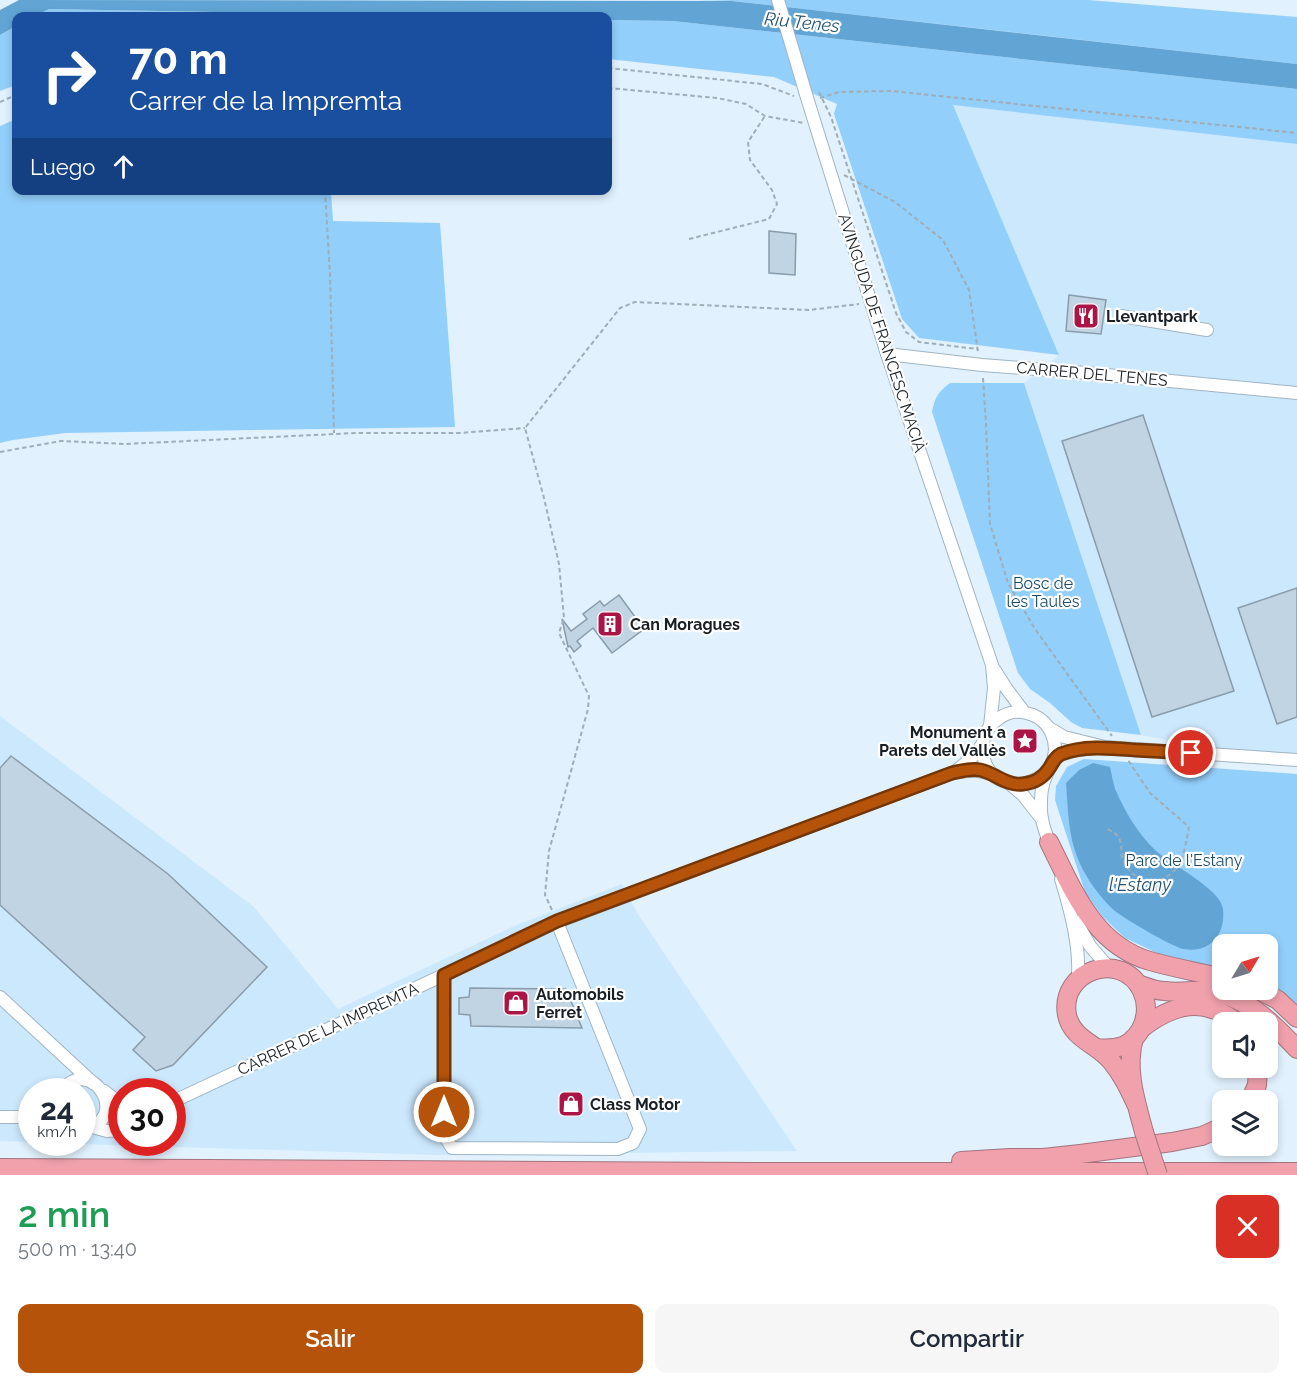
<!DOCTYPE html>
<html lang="es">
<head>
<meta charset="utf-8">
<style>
  :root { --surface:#fff; --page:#f6f6f7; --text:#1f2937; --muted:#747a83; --accent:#b45309 }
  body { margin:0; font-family:Raleway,sans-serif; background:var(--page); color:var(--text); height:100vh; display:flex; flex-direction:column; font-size:22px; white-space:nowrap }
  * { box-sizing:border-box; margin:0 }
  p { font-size:20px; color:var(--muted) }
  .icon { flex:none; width:33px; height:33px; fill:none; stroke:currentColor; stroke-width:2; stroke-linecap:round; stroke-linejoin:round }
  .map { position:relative; height:1175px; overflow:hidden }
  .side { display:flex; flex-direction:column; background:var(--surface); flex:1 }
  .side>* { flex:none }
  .guide { position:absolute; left:12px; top:12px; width:600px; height:183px; border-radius:12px; box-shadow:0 3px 9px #0003; background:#1a4fa0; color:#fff; overflow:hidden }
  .needle { width:39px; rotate:52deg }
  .fabs { position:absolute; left:1212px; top:934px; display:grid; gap:12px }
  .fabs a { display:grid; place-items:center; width:66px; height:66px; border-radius:12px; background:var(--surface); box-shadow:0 3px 9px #0003; font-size:30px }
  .speed { position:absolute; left:18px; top:1078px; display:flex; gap:12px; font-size:30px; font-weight:700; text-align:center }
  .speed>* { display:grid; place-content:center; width:78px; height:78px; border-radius:50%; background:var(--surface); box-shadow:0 3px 9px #0003; line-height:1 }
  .speed small { font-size:15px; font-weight:400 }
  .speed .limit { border:9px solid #d22; background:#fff; color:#111 }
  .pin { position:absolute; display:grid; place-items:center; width:51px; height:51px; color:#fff; margin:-26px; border:3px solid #fff; border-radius:50%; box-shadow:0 2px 6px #0007 }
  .me { position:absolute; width:66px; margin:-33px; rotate:0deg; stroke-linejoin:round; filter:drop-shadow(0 0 4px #0008) }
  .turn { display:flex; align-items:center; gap:21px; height:126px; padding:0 18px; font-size:27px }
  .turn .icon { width:78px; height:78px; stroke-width:2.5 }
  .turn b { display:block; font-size:42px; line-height:51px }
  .then { display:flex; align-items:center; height:57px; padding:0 18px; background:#0003; gap:12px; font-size:22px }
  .round { display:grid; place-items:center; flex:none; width:63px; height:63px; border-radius:12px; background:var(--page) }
  .overview { display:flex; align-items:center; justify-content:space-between; height:102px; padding:0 18px }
  h1 { font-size:36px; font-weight:600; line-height:45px; color:#1e9e55 }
  .primary-button { display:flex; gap:12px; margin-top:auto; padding:12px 18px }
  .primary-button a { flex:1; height:69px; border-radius:12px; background:var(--accent); color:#fff; font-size:24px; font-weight:600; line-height:69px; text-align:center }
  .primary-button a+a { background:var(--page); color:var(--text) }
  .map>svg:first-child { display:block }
  .built { fill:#cce8fd; fill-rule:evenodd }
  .green { fill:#93cffb }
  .water { fill:#62a5d5 }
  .building { fill:#c0d4e3; stroke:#899cab; stroke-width:1.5 }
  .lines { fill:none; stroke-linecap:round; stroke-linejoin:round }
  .minor-casing { stroke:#a0b4c3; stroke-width:14 }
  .highway-casing { stroke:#a4747d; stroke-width:20 }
  .path { stroke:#9fadb7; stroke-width:2; stroke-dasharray:4.5 3; stroke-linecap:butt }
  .minor { stroke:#fff; stroke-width:12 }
  .highway { stroke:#f0a1ac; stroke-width:18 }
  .highway-bridge-casing { stroke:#a4747d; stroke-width:20; stroke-linecap:butt }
  .highway-bridge { stroke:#f0a1ac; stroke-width:18 }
  .route-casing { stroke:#753606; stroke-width:15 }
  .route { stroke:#b45309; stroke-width:10 }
  .labels { text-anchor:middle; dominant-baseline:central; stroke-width:4.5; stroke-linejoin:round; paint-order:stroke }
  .poi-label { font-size:16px; font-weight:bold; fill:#181f25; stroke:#fff; text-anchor:start }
  .street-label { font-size:16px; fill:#181f25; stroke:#fff }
  .park-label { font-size:16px; fill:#184b6c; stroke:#fff }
  .water-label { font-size:18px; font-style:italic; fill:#215375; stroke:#fff }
</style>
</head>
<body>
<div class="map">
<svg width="1297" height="1175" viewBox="0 0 1297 1175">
  <rect width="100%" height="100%" fill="#e1f2fe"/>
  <g class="built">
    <polygon points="952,104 1297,144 1297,767 1141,735 1024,383 1059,355"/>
    <path d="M0,716l254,191 84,102 176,-83 108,-42 15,29 160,238 -361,4 -387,-12h33v-51h-50l-1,50 -31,-1zM122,1092h50v51h-50z"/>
  </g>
  <g class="green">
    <polygon points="695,0 1088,0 1297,17 1297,64 733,1"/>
    <polygon points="49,9 426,16 35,16"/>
    <polygon points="608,20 673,21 1297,89 1297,144 953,105 1059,355 919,338 902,319 834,114 837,104 774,77 608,59"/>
    <polygon points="16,26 16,85 0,91 0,35"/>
    <polygon points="16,119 16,190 331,191 333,221 440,223 455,427 65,433 13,440 0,443 0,126"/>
    <path d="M950,383h74l117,352 -59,-7 -11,-6 -21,-19 -20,-14 -12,-16 -86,-261c3,-15 6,-20 18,-29z"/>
    <polygon points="1084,759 1297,774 1297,1008 1268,985 1268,945 1222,945 1222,968 1159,954 1125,938 1102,916 1085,892 1055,800 1056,786 1067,767"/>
  </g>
  <g class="water">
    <polygon points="19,0 732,1 1297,64 1297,89 673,21 608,20 608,16 426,16 49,9 35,16 16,16 16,26 0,35 0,10"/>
    <path d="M1093,763l17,4c2,8 3,18 7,26 8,19 23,43 38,57 15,14 66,39 68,59 3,25 -13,45 -40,40 -12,-3 -58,-30 -68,-38 -14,-12 -30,-34 -37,-52 -10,-24 -10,-50 -12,-76l13,-13z"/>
  </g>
  <g class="building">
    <polygon points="769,231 796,234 795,275 769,273"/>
    <polygon points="1069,295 1106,300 1101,334 1066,331"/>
    <polygon points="1143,415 1234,691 1152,717 1062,441"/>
    <polygon points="1297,588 1297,717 1277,724 1238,608"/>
    <polygon points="619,595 644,629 612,653 593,628 577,641 581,646 574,652 570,646 568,647 562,619 571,631 587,619 583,614 600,601 604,606"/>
    <polygon points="11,756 168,874 267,967 173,1065 156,1071 133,1050 145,1037 0,905 0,768"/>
    <polygon points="470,988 566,989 582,1028 471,1026 470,1015 459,1014 459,998 469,997"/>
    <polygon points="565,1097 578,1097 578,1111 564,1111"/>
  </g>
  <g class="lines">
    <g class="minor-casing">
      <g id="minor">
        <polyline points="778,0 808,101 887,354 992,665 994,688 990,726"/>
        <polyline points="1121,316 1207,330"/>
        <polyline points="887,354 982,365 1075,372 1297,393"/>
        <polyline points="994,669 1006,688 1024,712"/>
        <polyline points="1049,728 1064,737 1105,747 1297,760"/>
        <path d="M1054,758c13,-7 27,-9 42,-10"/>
        <path d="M957,770c11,-8 19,-15 26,-27"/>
        <path d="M1047,771c-25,25 -67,12 -64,-25 0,-11 6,-21 15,-27 10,-8 23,-9 35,-4 17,7 26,27 20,45 -3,9 -8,16 -10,25 -2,6 -2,13 -2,19 -1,16 5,29 10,44"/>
        <polyline points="1010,784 1023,795 1041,818"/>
        <path d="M1061,879c10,33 19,66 17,100"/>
        <polyline points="1076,921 1090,946 1109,968"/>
        <polyline points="444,975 444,1135 452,1148 618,1149 633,1143 640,1129 557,922"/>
        <polyline points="0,997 93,1083"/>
        <polyline points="104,1091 122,1105"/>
        <path d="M61,1092c30,-41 73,30 21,37"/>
        <path d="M172,1102l385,-180 395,-149c20,-3 23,-4 43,2"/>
        <polyline points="0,1117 32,1117"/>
        <polyline points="92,1127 107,1131 122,1130"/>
      </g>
    </g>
    <g class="highway-casing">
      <g id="highway">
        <path d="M1049,842c24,48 45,103 101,119 24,7 49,11 72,17"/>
        <path d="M1138,984c9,3 17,7 27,7 14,2 27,-1 41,0 39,4 66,31 91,58"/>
        <polyline points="1259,990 1278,1000 1297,1018"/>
        <path d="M1142,1028c31,-24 62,-32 95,-5"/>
        <path d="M1134,1038c-9,31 2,64 10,94"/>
        <path d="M1096,1048c9,1 18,1 27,-2 21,-10 28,-35 19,-55 -20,-42 -83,-21 -75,24 5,24 30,29 44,46 11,13 18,28 25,43"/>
        <polyline points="1250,1101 1257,1085 1258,1068"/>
        <polyline points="961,1161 1010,1158 1043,1158 1080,1154 1172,1142 1202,1136 1222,1127"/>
        <polyline points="0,1168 753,1172 1297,1172"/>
      </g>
    </g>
    <g class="path">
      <polyline points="608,68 762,84 794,96"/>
      <polyline points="608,88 717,98 746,104 765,116 804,123"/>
      <polyline points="819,92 831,117 896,313 906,332 919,342 977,349"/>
      <polyline points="820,98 839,92 891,91 1297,133"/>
      <polyline points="0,102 16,95"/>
      <polyline points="844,175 895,202 943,240 969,290 978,352"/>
      <polyline points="107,190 110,196"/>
      <polyline points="325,190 330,275 334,433"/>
      <polyline points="689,239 769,219 777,204 772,190 750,160 748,142 765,116"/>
      <polyline points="983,378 986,424 990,524 1008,583 1035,629 1112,736"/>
      <polyline points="0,452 61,441 125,444 356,433 459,433 525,428"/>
      <path d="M1108,829c4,3 8,4 11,9 3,6 2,12 3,18 5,18 22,30 40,23 21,-8 23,-32 27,-52l-39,-34 -22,-33"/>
      <polyline points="552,910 545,895 549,851 588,709 589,696 559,633 564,618 559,564 544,498 525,428 620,308 635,302 809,310 859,304"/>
    </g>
    <use href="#minor" class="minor"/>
    <use href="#highway" class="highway"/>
    <g class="highway-bridge-casing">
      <polyline id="highway-bridge" points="1144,1132 1158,1175"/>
    </g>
    <use href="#highway-bridge" class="highway-bridge"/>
  </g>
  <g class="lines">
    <g class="route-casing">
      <path id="route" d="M444,1112v-137l113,-54 395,-148c9,-2 19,-5 28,-3 15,3 26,16 43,14 11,-1 21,-7 27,-17 4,-6 4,-9 11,-13 23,-9 50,-6 74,-4 18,1 37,2 56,3"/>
    </g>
    <use href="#route" class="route"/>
  </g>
  <defs>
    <g id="restaurant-square" transform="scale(1.35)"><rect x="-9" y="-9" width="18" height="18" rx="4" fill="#aa1545" stroke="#fff"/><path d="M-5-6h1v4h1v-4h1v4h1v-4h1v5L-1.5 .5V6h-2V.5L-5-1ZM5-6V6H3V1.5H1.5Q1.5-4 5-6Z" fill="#fff"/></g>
    <g id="building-square" transform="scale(1.35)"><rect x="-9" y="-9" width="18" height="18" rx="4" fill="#aa1545" stroke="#fff"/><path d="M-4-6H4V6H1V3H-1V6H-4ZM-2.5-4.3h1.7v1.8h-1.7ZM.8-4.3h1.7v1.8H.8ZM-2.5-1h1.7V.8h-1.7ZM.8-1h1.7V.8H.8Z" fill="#fff"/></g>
    <g id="sight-square" transform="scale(1.35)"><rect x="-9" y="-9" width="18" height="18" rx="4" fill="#aa1545" stroke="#fff"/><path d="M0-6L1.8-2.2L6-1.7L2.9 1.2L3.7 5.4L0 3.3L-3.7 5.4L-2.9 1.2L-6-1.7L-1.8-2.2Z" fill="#fff"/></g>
    <g id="shop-square" transform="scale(1.35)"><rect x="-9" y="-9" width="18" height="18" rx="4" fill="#aa1545" stroke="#fff"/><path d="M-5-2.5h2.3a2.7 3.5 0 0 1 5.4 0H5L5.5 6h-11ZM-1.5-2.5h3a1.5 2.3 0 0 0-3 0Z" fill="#fff"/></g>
  </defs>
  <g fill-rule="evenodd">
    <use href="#restaurant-square" x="1086" y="316"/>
    <use href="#building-square" x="610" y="624"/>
    <use href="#sight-square" x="1025" y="741"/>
    <use href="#shop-square" x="516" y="1003"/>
    <use href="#shop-square" x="571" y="1104"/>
  </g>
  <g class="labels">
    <g class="poi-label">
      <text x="1106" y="316">Llevantpark</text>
      <text x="630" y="624">Can Moragues</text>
      <text x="1006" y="732" text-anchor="end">Monument a<tspan x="1006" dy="18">Parets del Vallès</tspan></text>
      <text x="536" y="994">Automobils<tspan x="536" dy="18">Ferret</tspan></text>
      <text x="590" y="1104">Class Motor</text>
    </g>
    <g class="street-label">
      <text transform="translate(882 333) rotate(72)">AVINGUDA DE FRANCESC MACIÀ</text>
      <text transform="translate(1092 374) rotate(5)">CARRER DEL TENES</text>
      <text transform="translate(328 1029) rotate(-25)">CARRER DE LA IMPREMTA</text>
    </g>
    <g class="park-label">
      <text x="1043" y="583">Bosc de<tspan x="1043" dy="18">les Taules</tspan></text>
      <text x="1184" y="860">Parc de l'Estany</text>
    </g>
    <g class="water-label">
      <text transform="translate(802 22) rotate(6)">Riu Tenes</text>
      <text x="1140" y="884">l'Estany</text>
    </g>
  </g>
</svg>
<div class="fabs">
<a><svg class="needle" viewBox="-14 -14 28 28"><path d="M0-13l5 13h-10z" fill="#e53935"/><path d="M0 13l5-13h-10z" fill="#747a83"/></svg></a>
<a><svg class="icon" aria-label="sound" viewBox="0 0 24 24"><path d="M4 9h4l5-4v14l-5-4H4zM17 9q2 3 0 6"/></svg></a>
<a><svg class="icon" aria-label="layers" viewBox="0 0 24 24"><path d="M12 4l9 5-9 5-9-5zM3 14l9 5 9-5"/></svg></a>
</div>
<div class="speed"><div>24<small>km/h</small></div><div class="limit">30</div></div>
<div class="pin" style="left:1191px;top:753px;background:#d93025"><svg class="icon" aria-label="arrive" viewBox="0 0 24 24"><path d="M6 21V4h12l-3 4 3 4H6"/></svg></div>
<svg class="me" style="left:444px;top:1112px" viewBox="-20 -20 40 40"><circle r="17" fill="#b45309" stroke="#fff" stroke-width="3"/><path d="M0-11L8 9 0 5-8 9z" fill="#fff"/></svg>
<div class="guide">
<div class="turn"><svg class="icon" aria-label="right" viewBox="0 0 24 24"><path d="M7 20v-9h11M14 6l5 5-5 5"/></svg><div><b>70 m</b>Carrer de la Impremta</div></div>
<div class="then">Luego<svg class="icon" aria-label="ahead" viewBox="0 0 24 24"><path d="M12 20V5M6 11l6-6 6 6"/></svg></div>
</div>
</div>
<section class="side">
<div class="overview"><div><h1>2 min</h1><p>500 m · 13:40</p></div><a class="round" style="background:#d93025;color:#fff"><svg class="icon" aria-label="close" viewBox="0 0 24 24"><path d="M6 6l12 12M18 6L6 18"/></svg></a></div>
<div class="primary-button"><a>Salir</a><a>Compartir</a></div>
</section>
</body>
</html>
